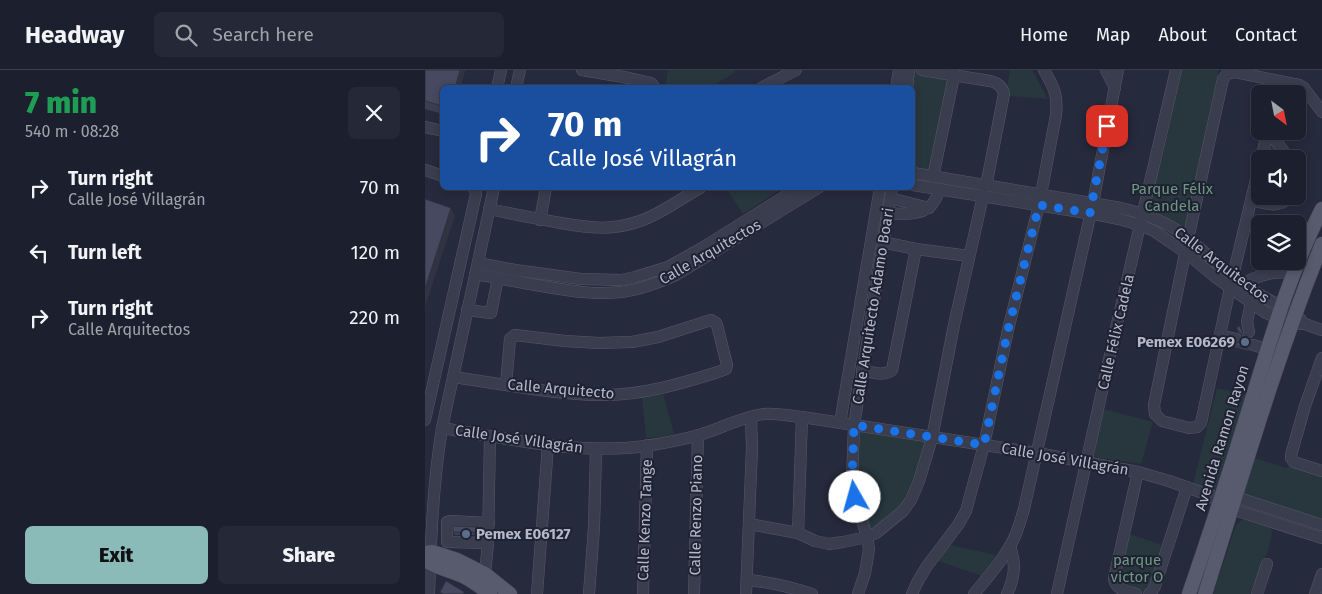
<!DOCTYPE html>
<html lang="en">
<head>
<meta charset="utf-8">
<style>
  :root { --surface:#1c202e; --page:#252836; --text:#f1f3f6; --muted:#a0a3aa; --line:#3a3e4a; --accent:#8bbbb9 }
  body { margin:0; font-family:"Fira Sans",sans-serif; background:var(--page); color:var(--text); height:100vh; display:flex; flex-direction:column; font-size:19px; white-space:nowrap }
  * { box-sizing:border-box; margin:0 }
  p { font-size:16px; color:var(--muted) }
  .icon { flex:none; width:28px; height:28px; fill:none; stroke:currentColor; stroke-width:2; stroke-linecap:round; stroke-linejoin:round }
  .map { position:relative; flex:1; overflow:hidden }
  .details { display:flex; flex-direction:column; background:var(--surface); width:425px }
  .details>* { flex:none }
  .top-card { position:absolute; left:15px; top:15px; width:475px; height:105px; border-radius:8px; box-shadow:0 2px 8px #0003,0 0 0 1px var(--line); background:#1a4fa0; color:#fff; overflow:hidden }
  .needle { width:32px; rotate:148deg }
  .fabs { position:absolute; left:826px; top:15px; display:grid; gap:10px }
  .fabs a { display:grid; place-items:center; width:55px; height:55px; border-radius:8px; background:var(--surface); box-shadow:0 2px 8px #0003,0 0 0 1px var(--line); font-size:25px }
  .pin { position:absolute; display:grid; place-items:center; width:42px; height:42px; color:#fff; margin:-21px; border-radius:10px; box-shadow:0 2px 8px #0006 }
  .me { position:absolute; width:55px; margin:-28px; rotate:353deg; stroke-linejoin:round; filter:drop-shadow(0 0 4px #0008) }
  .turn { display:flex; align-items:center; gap:18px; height:105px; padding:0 25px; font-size:22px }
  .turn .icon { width:65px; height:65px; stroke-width:2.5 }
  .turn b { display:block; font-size:35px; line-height:42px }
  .round { display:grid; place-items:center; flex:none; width:52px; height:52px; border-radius:8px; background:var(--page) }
  .headline { display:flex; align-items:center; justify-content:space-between; height:85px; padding:0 25px }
  h1 { font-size:30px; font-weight:800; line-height:38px; color:#1e9e55 }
  .cta { display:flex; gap:10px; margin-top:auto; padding:10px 25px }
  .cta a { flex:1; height:58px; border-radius:8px; background:var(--accent); color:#111; font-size:20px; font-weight:800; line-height:58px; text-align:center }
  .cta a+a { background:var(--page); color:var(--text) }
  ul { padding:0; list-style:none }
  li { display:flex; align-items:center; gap:15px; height:65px; padding:0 25px }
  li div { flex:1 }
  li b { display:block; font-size:19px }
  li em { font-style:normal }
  header { display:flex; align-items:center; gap:30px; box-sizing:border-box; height:70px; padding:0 25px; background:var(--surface); border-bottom:1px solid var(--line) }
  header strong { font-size:24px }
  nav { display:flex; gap:28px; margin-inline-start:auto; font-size:18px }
  .search { width:350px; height:45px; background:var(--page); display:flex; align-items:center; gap:12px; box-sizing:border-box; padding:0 18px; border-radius:8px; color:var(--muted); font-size:19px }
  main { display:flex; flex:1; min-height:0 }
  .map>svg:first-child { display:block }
  .green { fill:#28363e }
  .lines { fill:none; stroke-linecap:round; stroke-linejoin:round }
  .minor-casing { stroke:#555868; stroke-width:12 }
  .major-casing { stroke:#434656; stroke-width:15 }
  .minor { stroke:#3a3d4d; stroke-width:11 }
  .major { stroke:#585b6d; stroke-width:14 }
  .wall { fill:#3c3f52 }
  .shaded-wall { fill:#313342 }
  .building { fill:#46495f; stroke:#313342 }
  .route { stroke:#1a73e8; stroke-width:9; stroke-dasharray:0 16.2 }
  .service-dot { fill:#5c6f8a; stroke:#1f2232; stroke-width:2 }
  .labels { text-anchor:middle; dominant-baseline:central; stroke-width:4; stroke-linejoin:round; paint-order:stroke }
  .park-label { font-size:15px; fill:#6f9783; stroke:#1f2232 }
  .street-label { font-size:15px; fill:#b6b8c8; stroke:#1f2232 }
  .poi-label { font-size:15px; font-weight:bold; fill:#b6b8c8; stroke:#1f2232; text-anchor:end }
</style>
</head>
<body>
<header>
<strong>Headway</strong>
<div class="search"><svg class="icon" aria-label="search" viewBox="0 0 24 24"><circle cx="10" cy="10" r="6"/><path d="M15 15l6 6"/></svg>Search here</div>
<nav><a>Home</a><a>Map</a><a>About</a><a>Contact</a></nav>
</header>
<main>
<section class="details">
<div class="headline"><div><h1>7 min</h1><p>540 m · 08:28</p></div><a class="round"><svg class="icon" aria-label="close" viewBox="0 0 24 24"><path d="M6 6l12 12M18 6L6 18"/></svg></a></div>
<ul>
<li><svg class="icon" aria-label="right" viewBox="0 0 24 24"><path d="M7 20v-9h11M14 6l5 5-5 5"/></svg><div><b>Turn right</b><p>Calle José Villagrán</p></div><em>70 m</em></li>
<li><svg class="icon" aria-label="left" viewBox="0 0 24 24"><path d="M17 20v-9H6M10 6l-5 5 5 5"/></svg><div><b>Turn left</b></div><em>120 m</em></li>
<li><svg class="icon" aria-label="right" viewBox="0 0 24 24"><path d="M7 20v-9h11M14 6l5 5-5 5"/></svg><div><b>Turn right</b><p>Calle Arquitectos</p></div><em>220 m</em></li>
</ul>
<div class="cta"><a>Exit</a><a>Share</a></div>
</section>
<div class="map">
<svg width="897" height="524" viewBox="0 0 897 524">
  <rect width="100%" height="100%" fill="#262a3d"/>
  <g class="green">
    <polygon points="243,0 309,0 310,2 291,14 293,17 240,17"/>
    <polygon points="484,0 497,0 529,6 508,107 488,103 488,18"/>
    <polygon points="585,0 607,0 623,29 585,26 581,23"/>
    <polygon points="757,0 793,0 793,4 760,160 725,139"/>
    <polygon points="849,75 858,89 838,89 842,76"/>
    <polygon points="301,118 355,118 356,119 318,144"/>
    <polygon points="792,318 824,326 793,421 768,414"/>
    <polygon points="238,324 249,364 236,367 221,368 217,328"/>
    <polygon points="678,339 728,352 716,394 669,387"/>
    <polygon points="429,355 507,368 486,430 442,467 435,444"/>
    <polygon points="824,386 861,398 869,392 897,402 897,458 809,430"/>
    <path d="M821,449l25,9c4,15 -15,51 -21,66h-37l23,-69 5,-5z"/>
    <polygon points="705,464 737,475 724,524 689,512"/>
    <polygon points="525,475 571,485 557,506 513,491"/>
  </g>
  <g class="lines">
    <g class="minor-casing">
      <g id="minor">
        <polyline points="157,0 204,8 226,13 230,18"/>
        <path d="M497,0l68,11c8,2 12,5 14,13l-18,92"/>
        <polyline points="681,0 690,18"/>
        <polyline points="72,18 76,0"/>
        <polyline points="91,18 95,0"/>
        <polyline points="336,18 371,0"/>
        <polyline points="471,18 474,0"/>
        <polyline points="482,18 484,0"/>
        <polyline points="0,57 18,61"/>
        <path d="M837,61c13,6 19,17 27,28"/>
        <polyline points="836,89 842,64"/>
        <polyline points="835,93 805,218 776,353 772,357 764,358 737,351 730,344 729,335 763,169 798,9 802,4 810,2 874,15 879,18 897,42"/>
        <polyline points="0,100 18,106"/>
        <polyline points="872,102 874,107 872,113"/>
        <path d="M488,103l208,35c21,5 42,12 60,25 13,9 25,21 38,32 11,9 24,18 37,27 14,10 32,16 45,28"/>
        <polyline points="508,107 529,6"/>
        <polyline points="488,115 674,145 694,149 715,155 729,161 760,182 789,206 841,243 867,254 880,254 897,260"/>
        <polyline points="465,128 504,138"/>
        <path d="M826,130c14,3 29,10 39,-4"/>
        <path d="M64,139c24,5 48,10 72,14 28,5 51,8 79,-2 21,-7 40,-22 60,-33"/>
        <path d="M462,143c16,1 39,4 48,-13 2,-3 3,-7 4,-11"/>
        <polyline points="115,150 121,118"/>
        <polyline points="845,150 853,154"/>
        <polyline points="872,162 883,167"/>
        <polyline points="457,172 491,179 544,186"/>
        <polyline points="53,193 90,200 156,209 196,210 210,207 243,197 277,178 373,118"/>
        <path d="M50,204c24,4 48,9 72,13 24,4 49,8 73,5 20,-2 38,-9 56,-17l142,-87"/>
        <path d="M819,213c20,-10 29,-11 51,-11"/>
        <polyline points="42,240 66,243 73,208"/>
        <polyline points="824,262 822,252 826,233"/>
        <polyline points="795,265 811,269"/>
        <polyline points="828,275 842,279"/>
        <polyline points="897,288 880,336 866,385 866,388 869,392 897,401"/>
        <path d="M437,300c10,2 22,7 30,0l24,-121"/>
        <path d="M28,307c49,7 98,17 148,18 39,1 83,-12 120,-24l5,-2 1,-4 -10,-40 -1,-2 -5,-3 -53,17 -26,5 -33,1 -34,-2 -50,-6 -5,4 -4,46"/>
        <polyline points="0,350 51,124 51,120 48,118"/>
        <polyline points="415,353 455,118"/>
        <path d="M17,358c68,11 135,27 204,18 18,-3 36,-6 53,-11 21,-6 42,-18 65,-21 13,-1 25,2 38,3l235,36 101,19 31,9 43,15 7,9 103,33"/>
        <polyline points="804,425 897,455"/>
        <polyline points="324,454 373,463 390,471 404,474 418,472 442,467 451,463 478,441 486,430 494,411 507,368 529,255 558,126"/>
        <polyline points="373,463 377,347"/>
        <polyline points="63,473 22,472 22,452 25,451 64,453"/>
        <polyline points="60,504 63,473 65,366"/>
        <path d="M322,510c23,2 44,7 65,14"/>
        <path d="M4,524c2,-56 4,-111 13,-166l52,-240"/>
        <polyline points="112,524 123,375"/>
        <polyline points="164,524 169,457 171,379"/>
        <polyline points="218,524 222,375"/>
        <polyline points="269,524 273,365"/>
        <polyline points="321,524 327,377 326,347"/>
        <polyline points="433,524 440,503 444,479 442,467 435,444 427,411 429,355 467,118"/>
        <path d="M487,524l6,-13 9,-15 31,-41 8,-14 4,-15 14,-51 24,-115 31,-125 17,-90c2,-21 -2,-27 -12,-45"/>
        <path d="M549,524c12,-15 26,-30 36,-48 7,-11 10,-24 14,-37l69,-306 25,-133"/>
        <path d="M582,524c8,-17 9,-30 3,-48"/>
        <polyline points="632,524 689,267 751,0"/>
        <path d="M711,524c-9,-3 -21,-4 -22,-16l24,-106"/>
        <polyline points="724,524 727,522 730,516 762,417"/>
        <polyline points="832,524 842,494"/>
        <polyline points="890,524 897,504"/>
      </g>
    </g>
    <g class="major-casing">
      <g id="major">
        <polyline points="0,483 7,482 32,490 60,504 85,524"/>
        <path d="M0,490c11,8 25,10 38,16 10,5 18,11 27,18"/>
        <path d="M764,524c21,-61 41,-123 60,-185 21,-68 41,-137 73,-200"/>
        <path d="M780,524c37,-117 71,-236 117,-350"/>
      </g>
    </g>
    <use href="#minor" class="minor"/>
    <use href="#major" class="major"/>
  </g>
  <g class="wall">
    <polygon points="0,0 40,0 35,18 18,18 18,44 0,39"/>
    <polygon points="812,259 818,264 822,266 823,269 821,272 821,275 824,281 809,277 808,274 815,272 817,268 817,266 813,262"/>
    <polygon points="53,457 54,460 54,465 30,465 28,462"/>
  </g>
  <g class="shaded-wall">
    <polygon points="35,0 40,0 35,18 30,18"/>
    <polygon points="26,138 30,146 0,237 0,219"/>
    <polygon points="822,266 823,269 821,272 821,276 820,273 820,270"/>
  </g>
  <g class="building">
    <polygon points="0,0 35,0 30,18 18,18 18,36 0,31"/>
    <polygon points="0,129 26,138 0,219"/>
    <polygon points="813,256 815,257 818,264 822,266 820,270 820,273 823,279 808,274 815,272 817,268 817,264 812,259"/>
    <polygon points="28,456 53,457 53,462 28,462"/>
    <polygon points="21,511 39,522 38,524 18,524 15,522"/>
  </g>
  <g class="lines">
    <polyline class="route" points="430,427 427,411 429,355 559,375 583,260 614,135 665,143 682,56"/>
  </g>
  <g class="service-dot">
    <circle cx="820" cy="272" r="5"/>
    <circle cx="41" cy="464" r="5"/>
  </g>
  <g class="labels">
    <g class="park-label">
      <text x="747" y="119">Parque Félix<tspan x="747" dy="17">Candela</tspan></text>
      <text x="712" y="490">parque<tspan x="712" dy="17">victor O</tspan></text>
    </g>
    <g class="street-label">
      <text transform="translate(285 182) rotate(-30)">Calle Arquitectos</text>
      <text transform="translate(797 195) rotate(37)">Calle Arquitectos</text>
      <text transform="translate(448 236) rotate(-81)">Calle Arquitecto Adamo Boari</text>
      <text transform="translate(691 262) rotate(-77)">Calle Félix Cadela</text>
      <text transform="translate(136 319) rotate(5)">Calle Arquitecto</text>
      <text transform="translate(797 368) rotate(-73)">Avenida Ramon Rayon</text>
      <text transform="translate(94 369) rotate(8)">Calle José Villagrán</text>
      <text transform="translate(640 389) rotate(10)">Calle José Villagrán</text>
      <text transform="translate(271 445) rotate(-89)">Calle Renzo Piano</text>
      <text transform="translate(220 450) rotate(-88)">Calle Kenzo Tange</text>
    </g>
    <g class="poi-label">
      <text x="810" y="272">Pemex E06269</text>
      <text x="51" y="464" text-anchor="start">Pemex E06127</text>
    </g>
  </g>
</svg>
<div class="fabs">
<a><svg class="needle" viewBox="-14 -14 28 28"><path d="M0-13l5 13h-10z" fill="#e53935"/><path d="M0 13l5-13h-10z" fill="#a0a3aa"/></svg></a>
<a><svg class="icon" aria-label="sound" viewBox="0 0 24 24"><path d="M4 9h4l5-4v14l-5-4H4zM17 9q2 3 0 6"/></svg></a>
<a><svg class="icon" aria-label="layers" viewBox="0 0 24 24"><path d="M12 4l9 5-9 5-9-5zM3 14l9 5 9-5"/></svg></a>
</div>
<div class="pin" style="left:682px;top:56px;background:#d93025"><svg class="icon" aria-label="arrive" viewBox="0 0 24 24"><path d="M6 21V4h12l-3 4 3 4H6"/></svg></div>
<svg class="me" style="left:430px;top:427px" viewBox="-20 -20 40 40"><circle r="19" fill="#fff"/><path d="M0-13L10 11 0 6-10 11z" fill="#1a73e8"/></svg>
<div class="top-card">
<div class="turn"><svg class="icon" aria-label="right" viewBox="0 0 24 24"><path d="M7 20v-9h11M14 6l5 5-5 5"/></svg><div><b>70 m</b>Calle José Villagrán</div></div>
</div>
</div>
</main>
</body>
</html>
